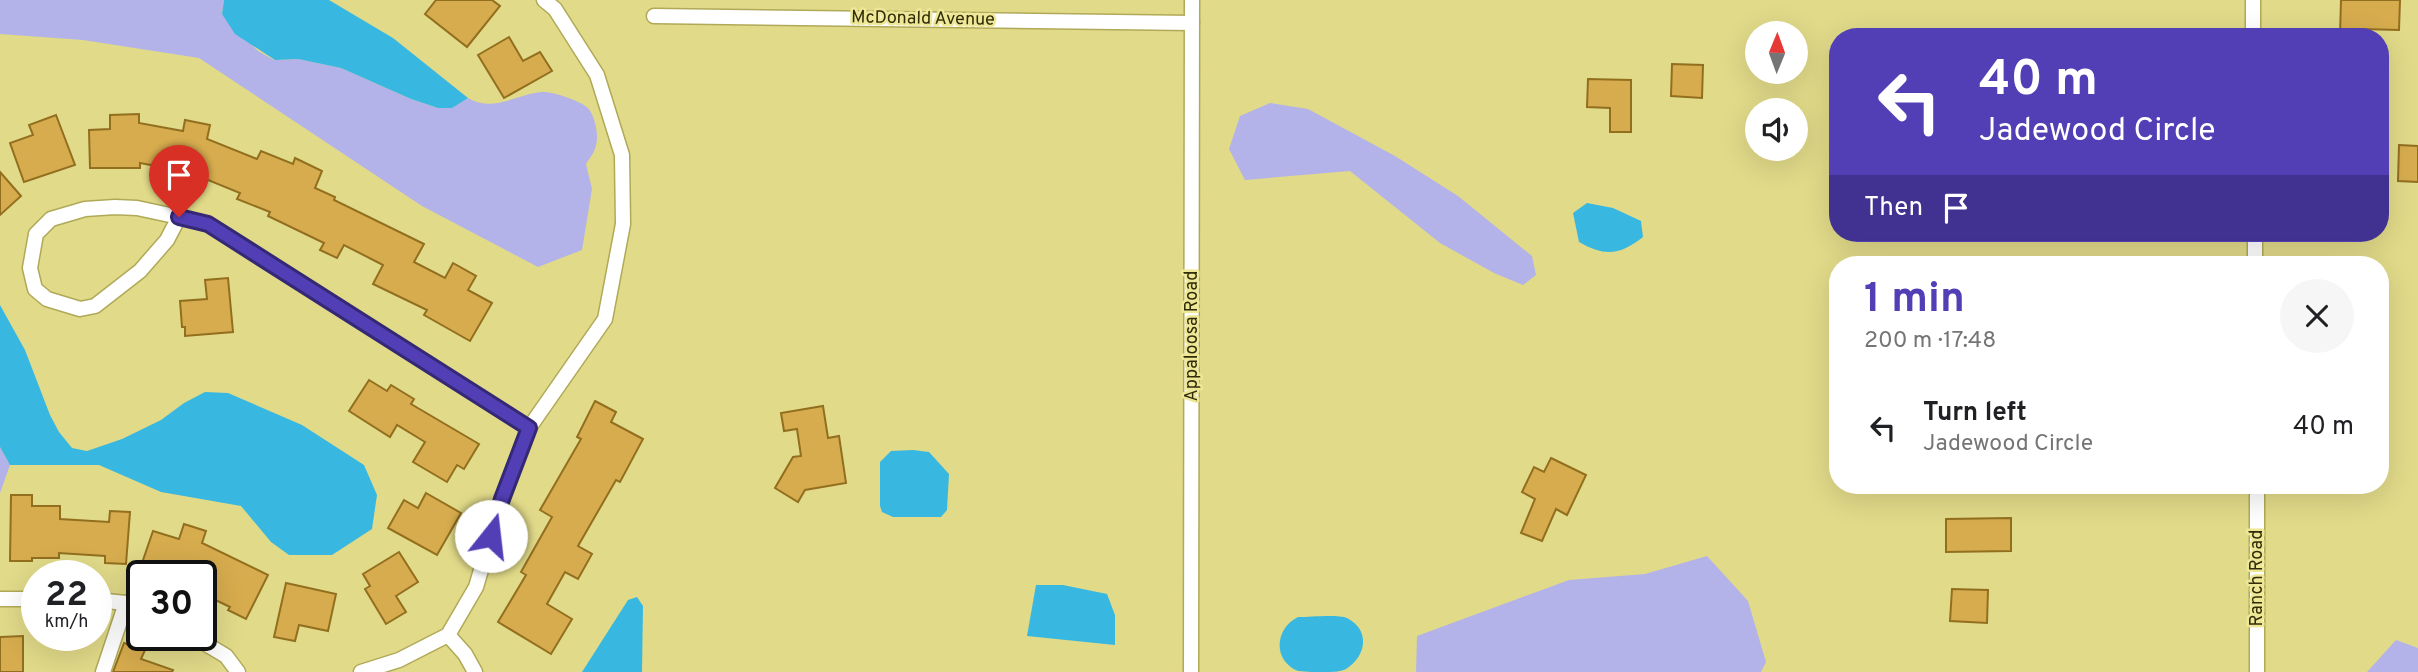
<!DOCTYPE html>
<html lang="en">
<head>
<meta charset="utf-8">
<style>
  :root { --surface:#fff; --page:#f6f6f6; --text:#202124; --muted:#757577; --accent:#523fb6 }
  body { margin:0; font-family:Overpass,sans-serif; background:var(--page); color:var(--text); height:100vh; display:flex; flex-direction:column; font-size:26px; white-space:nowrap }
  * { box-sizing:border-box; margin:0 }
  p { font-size:23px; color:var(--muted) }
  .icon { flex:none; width:38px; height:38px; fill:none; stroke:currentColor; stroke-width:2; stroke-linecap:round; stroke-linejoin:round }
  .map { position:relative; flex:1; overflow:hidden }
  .sheet { position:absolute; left:1829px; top:256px; width:560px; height:238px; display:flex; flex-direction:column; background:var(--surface); border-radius:28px; box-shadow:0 7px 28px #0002 }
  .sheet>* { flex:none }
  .guide { position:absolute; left:1829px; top:28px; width:560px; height:214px; border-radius:28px; box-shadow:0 7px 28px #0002; background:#523fb6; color:#fff; overflow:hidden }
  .needle { width:46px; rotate:1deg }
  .buttons { position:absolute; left:1745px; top:21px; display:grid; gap:14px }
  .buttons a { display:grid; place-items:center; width:63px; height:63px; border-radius:50%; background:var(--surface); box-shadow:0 7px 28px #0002; font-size:35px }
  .speed { position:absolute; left:21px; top:560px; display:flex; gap:14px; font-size:35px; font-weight:700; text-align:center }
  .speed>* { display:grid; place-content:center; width:91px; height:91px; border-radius:50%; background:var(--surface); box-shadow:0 7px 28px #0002; line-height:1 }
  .speed small { font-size:18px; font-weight:400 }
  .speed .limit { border:4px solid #111; border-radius:10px; background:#fff; color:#111 }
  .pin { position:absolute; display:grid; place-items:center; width:60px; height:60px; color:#fff; margin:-72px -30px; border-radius:50% 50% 50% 0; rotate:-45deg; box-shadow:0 0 7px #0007 }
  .pin .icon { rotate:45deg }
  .me { position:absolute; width:77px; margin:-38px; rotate:16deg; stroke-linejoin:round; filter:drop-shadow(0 0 5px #0008) }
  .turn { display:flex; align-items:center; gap:24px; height:147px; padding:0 35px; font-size:32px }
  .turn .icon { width:91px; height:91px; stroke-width:2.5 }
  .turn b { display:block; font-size:49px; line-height:60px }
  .then { display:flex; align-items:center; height:66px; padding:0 35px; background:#0003; gap:14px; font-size:26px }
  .round { display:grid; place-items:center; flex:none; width:74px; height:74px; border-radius:37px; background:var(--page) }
  .overview { display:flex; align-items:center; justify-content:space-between; height:119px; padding:0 35px }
  h1 { font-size:42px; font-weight:700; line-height:52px; color:var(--accent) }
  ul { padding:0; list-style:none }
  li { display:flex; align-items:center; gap:21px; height:105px; padding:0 35px }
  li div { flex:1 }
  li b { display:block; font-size:26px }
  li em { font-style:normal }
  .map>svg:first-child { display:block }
  .green { fill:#b3b3e9 }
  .water { fill:#38b8e1 }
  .building { fill:#d7ac4e; stroke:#926f1f; stroke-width:2 }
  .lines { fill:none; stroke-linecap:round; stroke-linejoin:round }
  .street-casing { stroke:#b0a958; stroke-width:17 }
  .street { stroke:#fff; stroke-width:14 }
  .route-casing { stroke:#352976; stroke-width:18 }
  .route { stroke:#523fb6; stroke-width:12 }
  .labels { text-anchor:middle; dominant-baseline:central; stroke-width:5; stroke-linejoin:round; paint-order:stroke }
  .street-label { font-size:18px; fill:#302c0a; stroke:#eee796 }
</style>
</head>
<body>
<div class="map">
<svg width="2418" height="672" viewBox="0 0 2418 672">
  <rect width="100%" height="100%" fill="#e1da89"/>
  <g class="green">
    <path d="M0,0h224l-2,14 36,37 16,9 24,-1 43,9 70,31 27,9 14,-1 16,-9c26,15 48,-4 74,-6 10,-1 39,9 46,16 7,8 11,27 8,37 -1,7 -7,14 -10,19l6,25 -10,61 -44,17 -116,-61 -223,-148 -116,-18 -83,-6z"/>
    <polygon points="1270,103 1308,109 1395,156 1458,196 1532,256 1536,275 1523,285 1494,273 1440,243 1350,171 1245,180 1229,149 1240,116"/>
    <polygon points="0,447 10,465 0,493"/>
    <polygon points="1707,556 1748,601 1766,662 1761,672 1416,672 1417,636 1569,580 1645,574"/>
    <polygon points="2396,640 2418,648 2418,672 2367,672"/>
  </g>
  <g class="water">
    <polygon points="224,0 329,0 393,38 468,98 452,108 438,108 411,99 341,68 298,59 275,60 235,34 222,14"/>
    <path d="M1587,203l26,5 28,13 2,16c-23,18 -38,20 -64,5l-6,-29z"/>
    <polygon points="0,305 25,350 50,415 59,432 72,448 87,451 122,439 161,420 184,403 205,392 228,393 302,425 364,465 377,495 372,529 332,555 289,555 271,542 241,506 161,492 99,465 10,465 0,447"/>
    <polygon points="913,450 929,452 949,474 947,510 941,517 893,517 882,512 880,506 880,462 891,451"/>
    <polygon points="1036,585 1063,585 1107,594 1115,615 1115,645 1027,636"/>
    <polygon points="637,597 643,606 642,672 582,672 628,600"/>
    <path d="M1298,617c12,0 40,-3 49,1 24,12 19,39 -1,51 -6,3 -14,3 -21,3 -8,0 -19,0 -27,-1 -25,-10 -24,-42 0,-54z"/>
  </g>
  <g class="building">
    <polygon points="436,0 492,0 500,6 467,47 425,14"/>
    <polygon points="2341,0 2400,0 2399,30 2362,29 2362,36 2340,35"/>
    <polygon points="509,37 523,61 540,52 552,71 504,98 478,55"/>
    <polygon points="1672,64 1703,65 1702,98 1671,96"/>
    <polygon points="1588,79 1631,80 1631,132 1610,132 1610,108 1587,107"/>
    <polygon points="139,114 139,123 183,131 185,120 210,125 207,139 257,159 261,151 293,164 295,158 322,171 315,188 335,197 334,200 424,244 414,262 445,278 453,263 476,276 468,290 492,303 470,341 424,315 427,310 373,284 383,265 344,245 337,258 320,250 324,243 268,216 270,212 237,199 240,193 201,177 200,181 181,178 182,171 140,163 140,168 90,168 89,130 110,129 110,115"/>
    <polygon points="56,115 75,165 24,182 10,143 33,135 29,125"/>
    <polygon points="2399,145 2418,146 2418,182 2398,181"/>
    <polygon points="0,172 21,196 0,215"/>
    <polygon points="228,278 233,332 185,336 185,327 182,327 180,301 207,299 205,280"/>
    <polygon points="369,380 387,391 391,385 414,399 411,404 479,444 464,469 457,465 447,482 413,462 425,442 397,425 390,437 349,411"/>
    <polygon points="595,401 616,412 611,422 643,439 620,482 616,480 578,546 592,554 578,579 565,572 547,604 572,619 551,654 498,622 526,575 521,572 552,517 540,510 581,439 577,437"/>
    <polygon points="823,406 828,438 839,436 846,483 805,490 798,502 775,488 793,457 801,456 797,429 784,431 781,413"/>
    <polygon points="1551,458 1586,475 1567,515 1556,509 1542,541 1521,533 1535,499 1522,492 1534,467 1544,472"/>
    <polygon points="426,493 461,513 437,555 388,528 404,500 418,508"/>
    <polygon points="11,495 32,495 32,506 60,506 60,519 109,522 110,511 130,512 126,564 105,563 105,556 59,553 59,558 32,558 32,561 10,561"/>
    <polygon points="2011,518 2011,551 1946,552 1946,519"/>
    <polygon points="184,524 206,531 202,543 268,575 246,619 228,610 230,607 203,594 212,576 162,576 164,569 142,563 153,531 179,539"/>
    <polygon points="399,552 418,582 396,596 406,612 386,624 365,589 370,586 363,574"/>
    <polygon points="286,583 336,594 328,631 299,625 295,641 274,637"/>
    <polygon points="1952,589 1988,590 1987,623 1950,621"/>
    <polygon points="23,636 23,672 0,672 0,637"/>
    <polygon points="124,643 145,650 141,659 173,670 172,672 113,672"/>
  </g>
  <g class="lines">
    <g class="street-casing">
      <g id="street">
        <polyline points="2253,0 2253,37"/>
        <polyline points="654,16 1192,23"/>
        <polygon points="115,207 137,208 179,217 167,240 140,271 95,306 80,309 47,299 35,289 30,268 36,234 51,219 85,209"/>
        <polyline points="179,217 208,224 529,428"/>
        <polyline points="2255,233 2255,264"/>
        <polyline points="2257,485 2257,672"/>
        <polyline points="0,599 37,599"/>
        <polyline points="96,600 126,603 142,609"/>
        <polyline points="191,635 226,656 238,672"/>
        <polyline points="448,635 465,654 475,672"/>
        <polyline points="103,672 126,603"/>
        <polyline points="361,672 399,660 448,635 476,587 502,499 529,428 605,319 623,224 622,155 597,75 555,9 544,0"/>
        <polyline points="1191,672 1192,0"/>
      </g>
    </g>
    <use href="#street" class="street"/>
  </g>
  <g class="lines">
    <g class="route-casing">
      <polyline id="route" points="179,217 208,224 529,428 502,499 491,536"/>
    </g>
    <use href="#route" class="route"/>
  </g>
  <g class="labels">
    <g class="street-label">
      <text transform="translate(923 19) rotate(1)">McDonald Avenue</text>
      <text transform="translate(1192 336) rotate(-90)">Appaloosa Road</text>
      <text transform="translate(2257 578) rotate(-90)">Ranch Road</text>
    </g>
  </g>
</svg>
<div class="buttons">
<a><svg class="needle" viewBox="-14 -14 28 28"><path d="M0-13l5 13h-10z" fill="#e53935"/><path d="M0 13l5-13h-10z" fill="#757577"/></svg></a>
<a><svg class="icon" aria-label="sound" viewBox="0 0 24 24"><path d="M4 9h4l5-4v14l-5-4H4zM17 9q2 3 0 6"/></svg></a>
</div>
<div class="speed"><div>22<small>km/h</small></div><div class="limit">30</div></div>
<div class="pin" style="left:179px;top:217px;background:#d93025"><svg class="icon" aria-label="arrive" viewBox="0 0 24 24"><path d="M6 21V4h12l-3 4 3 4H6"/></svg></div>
<svg class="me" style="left:491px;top:536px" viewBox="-20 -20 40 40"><circle r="19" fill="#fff"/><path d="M0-13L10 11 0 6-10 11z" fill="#523fb6"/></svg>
<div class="guide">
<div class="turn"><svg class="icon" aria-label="left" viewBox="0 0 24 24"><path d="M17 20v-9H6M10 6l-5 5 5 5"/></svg><div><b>40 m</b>Jadewood Circle</div></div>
<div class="then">Then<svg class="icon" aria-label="arrive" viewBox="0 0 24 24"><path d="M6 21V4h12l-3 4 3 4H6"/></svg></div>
</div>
<section class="sheet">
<div class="overview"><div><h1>1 min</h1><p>200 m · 17:48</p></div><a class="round"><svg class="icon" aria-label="close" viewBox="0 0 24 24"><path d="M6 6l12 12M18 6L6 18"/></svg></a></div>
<ul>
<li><svg class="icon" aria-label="left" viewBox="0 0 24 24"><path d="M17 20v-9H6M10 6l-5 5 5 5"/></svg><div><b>Turn left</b><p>Jadewood Circle</p></div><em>40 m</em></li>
</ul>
</section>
</div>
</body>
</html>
